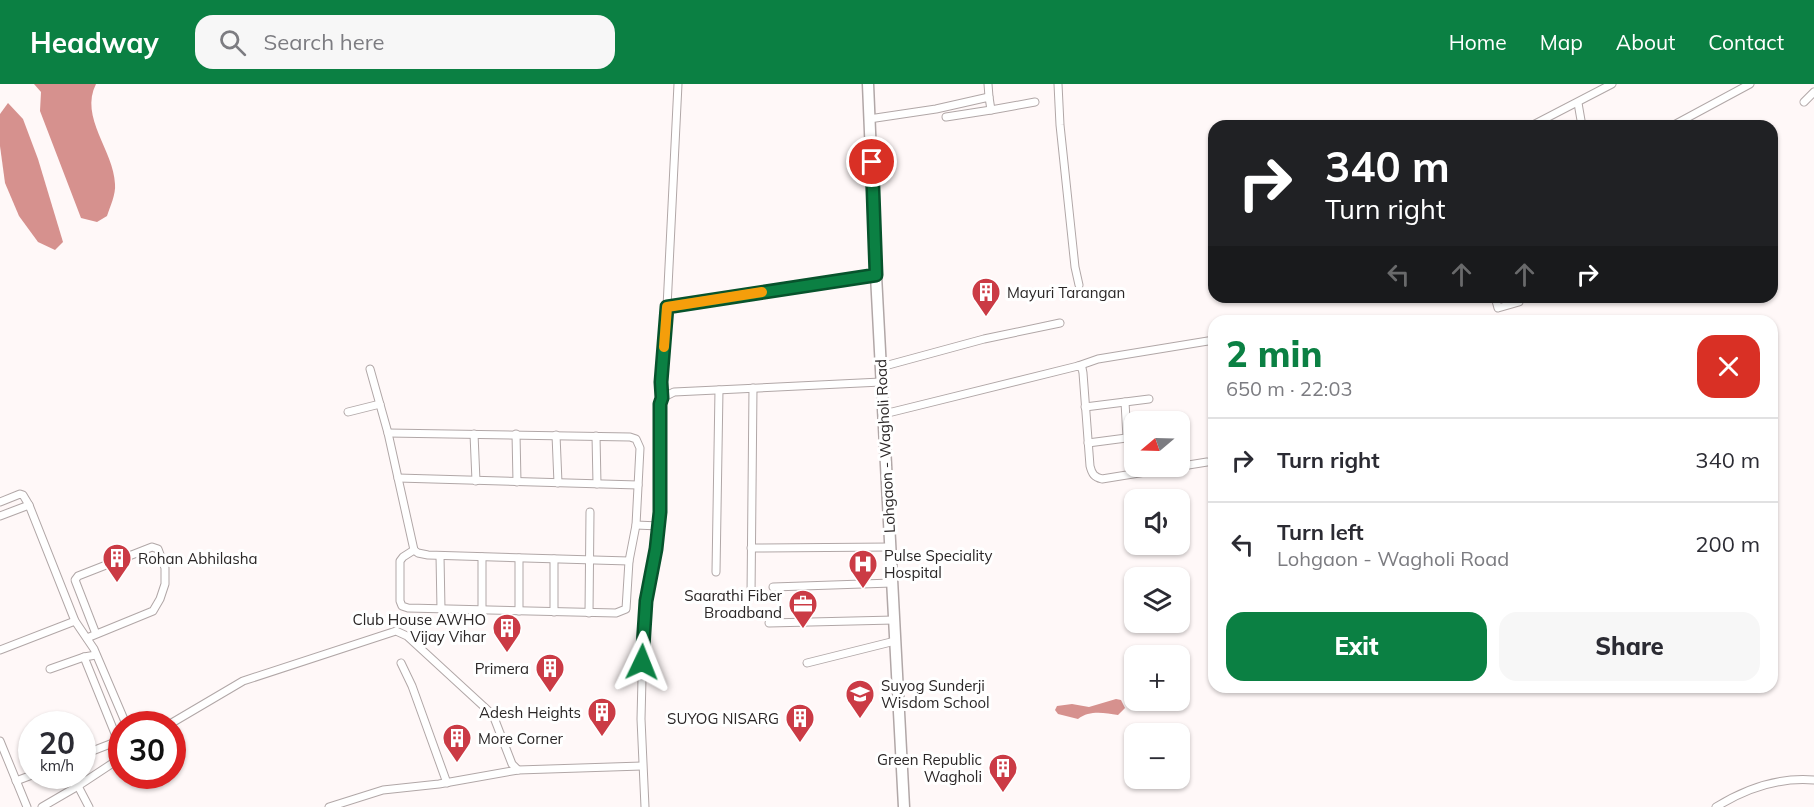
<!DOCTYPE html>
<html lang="en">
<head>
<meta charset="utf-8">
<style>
  :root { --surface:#fff; --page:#f7f7f7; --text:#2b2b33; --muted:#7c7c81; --line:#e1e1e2; --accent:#0b8043 }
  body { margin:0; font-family:Mulish,sans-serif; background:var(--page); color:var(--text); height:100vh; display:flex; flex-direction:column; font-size:22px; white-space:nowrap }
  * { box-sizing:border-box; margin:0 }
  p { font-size:20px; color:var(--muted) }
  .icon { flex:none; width:33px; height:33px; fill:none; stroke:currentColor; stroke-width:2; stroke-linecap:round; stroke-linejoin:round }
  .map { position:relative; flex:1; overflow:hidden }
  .drawer { position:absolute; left:1208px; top:231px; width:570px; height:378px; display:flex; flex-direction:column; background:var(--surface); border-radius:18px; box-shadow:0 2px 4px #0004 }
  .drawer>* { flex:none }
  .banner { position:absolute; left:1208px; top:36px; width:570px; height:183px; border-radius:18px; box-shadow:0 2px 4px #0004; background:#202124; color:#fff; overflow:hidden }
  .needle { width:39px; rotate:251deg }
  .fabs { position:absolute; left:1124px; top:327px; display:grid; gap:12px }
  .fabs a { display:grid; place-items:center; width:66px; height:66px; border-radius:12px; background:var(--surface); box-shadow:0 2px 4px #0004; font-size:30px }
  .speed { position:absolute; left:18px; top:627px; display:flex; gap:12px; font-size:30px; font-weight:700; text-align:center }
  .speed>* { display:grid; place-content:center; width:78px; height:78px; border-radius:50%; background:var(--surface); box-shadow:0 2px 4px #0004; line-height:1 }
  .speed small { font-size:15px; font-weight:400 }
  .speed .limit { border:9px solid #d22; background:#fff; color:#111 }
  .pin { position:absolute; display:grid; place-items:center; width:51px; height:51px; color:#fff; margin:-26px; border:3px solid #fff; border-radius:50%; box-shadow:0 2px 6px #0007 }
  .me { position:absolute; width:66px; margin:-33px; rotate:2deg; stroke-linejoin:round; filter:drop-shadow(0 0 4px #0008) }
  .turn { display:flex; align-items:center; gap:21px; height:126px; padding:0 18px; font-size:27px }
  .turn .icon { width:78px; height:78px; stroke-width:2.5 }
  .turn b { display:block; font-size:42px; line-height:51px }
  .lanes { display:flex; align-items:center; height:57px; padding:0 18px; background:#0003; justify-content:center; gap:30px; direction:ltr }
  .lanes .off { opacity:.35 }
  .round { display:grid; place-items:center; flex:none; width:63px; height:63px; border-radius:18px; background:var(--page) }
  .summary { display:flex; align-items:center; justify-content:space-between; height:102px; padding:0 18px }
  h1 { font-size:36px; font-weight:800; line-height:45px; color:var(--accent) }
  .cta { display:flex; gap:12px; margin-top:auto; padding:12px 18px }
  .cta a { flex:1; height:69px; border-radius:18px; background:var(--accent); color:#fff; font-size:24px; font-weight:800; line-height:69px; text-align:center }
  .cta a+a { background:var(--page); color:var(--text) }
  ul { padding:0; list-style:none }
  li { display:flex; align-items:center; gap:18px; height:84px; padding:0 18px; border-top:2px solid var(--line) }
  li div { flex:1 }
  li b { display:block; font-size:22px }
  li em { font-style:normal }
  header { display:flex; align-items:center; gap:36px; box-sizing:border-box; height:84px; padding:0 30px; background:var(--accent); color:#fff }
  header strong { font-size:28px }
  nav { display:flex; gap:33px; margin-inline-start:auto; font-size:21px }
  .search { width:420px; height:54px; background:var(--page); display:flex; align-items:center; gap:15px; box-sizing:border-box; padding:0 21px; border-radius:18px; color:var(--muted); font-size:22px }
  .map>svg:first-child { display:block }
  .water { fill:#d6918e }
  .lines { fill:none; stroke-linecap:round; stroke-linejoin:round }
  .street-casing { stroke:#b1a7a7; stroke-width:9 }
  .primary-casing { stroke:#b1a7a7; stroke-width:13 }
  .street { stroke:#fff; stroke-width:7 }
  .primary { stroke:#fff; stroke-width:10 }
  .route-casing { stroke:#07532c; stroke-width:15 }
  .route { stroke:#0b8043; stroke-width:10 }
  .slow { stroke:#f59e0b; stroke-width:10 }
  .labels { text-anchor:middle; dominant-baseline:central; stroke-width:6; stroke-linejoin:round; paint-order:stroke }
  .poi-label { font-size:15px; fill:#2b2727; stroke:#fff; text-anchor:end }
  .street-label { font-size:15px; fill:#2b2727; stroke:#fff }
</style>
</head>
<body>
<header>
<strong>Headway</strong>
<div class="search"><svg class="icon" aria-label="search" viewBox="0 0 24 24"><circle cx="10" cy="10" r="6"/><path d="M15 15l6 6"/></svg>Search here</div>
<nav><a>Home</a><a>Map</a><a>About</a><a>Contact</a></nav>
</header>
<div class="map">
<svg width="1814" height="723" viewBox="0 0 1814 723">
  <rect width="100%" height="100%" fill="#fff8f8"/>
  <g class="water">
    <path d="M34,0h62c-17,33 18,67 19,100 1,10 -5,23 -8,32l-10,6 -16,-4 -41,-107 1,-19z"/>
    <polygon points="8,19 23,35 38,75 63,158 55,166 38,158 19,132 5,99 0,62 0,30"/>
    <path d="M1116,615l5,1 4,8 -7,7c-14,-2 -28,-5 -40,4l-20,-5 -3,-4 2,-4 15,-2 17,3z"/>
  </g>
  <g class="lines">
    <g class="street-casing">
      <g id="street">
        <polyline points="988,0 989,13"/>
        <polyline points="1058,0 1060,41 1075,183 1079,201"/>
        <polyline points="1804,18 1814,8"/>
        <polyline points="1578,19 1582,42"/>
        <polyline points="946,33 991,26"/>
        <polyline points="869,35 936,25 989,13 991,26 1035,18"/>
        <polyline points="1531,42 1612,0"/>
        <polyline points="1672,42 1750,0"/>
        <polyline points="1495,213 1498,224 1519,218 1518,213"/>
        <polyline points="667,223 876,191"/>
        <polyline points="1078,282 1098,275 1214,256"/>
        <polyline points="881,283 984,255 1060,239"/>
        <polyline points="370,285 388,349 414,466 418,469 428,471 629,477"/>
        <polyline points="662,314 661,298 667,223 678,0"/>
        <polyline points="1125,318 1127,354"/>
        <polyline points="1085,323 1149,315"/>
        <polyline points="348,328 380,320"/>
        <path d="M884,330l194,-48 4,2 1,5 7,93c2,8 4,11 12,13l105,-17"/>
        <polyline points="388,349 630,353 636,355 640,364 636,441 629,477 626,525 616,529 408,524 402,522 400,517 400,477 403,473 414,466"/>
        <polyline points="474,350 476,397"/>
        <polyline points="516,350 517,398"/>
        <polyline points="556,351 558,399"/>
        <polyline points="596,352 597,400"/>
        <polyline points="1088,359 1134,353"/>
        <polyline points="398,394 638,401"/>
        <polyline points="0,418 20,410 23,411 29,421 75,537 94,565 126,640"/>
        <polyline points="0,432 29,421"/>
        <polyline points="636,441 659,442"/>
        <polyline points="751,464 891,463"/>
        <polyline points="440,472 441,525"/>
        <polyline points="482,473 482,526"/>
        <polyline points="519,474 519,527"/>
        <polyline points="554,475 554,528"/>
        <polyline points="716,488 719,306"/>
        <polyline points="773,503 892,499"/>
        <polyline points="751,511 753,304"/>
        <polyline points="589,529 590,428"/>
        <polyline points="769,539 894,536"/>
        <polyline points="87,554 153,527 160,515 165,500 165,484 158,465 152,463 78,492 75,496 96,550"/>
        <polyline points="0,566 75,537"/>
        <polyline points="401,579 412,602 447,699"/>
        <polyline points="807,579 895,557"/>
        <polyline points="50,585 84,573 96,571"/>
        <polyline points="170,640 243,597 396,547 407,552 493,631 512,680 518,686"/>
        <polyline points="0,657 27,723"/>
        <polyline points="82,671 118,657 84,573"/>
        <polyline points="16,697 32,691"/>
        <polyline points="78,702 89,723"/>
        <polyline points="42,723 78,702 122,673"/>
        <polyline points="329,723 383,706 439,700 518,686 642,682"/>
        <polyline points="645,723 641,635 643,554 646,517 656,465 660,428 660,320 662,314 674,308 881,298"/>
        <path d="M1716,723c29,-18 63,-30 98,-27"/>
      </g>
    </g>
    <g class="primary-casing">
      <polyline id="primary" points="868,0 876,191 904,723"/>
    </g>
    <use href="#street" class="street"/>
    <use href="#primary" class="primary"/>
  </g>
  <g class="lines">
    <g class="route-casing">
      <polyline id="route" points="642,578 646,517 656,465 660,428 660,320 662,314 661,298 667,223 876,191 872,78"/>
    </g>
    <use href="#route" class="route"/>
    <polyline class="slow" points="664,263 667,223 762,208"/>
  </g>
  <defs>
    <g id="building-pin" transform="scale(1.5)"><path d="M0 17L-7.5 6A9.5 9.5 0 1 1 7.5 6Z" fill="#cb3b45" stroke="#fff"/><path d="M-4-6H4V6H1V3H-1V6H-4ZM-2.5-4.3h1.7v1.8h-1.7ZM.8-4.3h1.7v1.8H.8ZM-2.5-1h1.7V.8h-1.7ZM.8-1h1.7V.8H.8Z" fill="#fff"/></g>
    <g id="hospital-pin" transform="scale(1.5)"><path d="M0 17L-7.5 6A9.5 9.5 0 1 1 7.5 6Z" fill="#cb3b45" stroke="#fff"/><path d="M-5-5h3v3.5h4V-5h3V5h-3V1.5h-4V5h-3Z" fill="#fff"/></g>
    <g id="office-pin" transform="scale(1.5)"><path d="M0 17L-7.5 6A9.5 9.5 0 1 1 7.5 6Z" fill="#cb3b45" stroke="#fff"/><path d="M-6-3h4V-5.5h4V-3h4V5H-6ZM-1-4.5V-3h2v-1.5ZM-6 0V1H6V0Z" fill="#fff"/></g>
    <g id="school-pin" transform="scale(1.5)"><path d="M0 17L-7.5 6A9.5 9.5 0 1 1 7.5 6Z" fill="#cb3b45" stroke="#fff"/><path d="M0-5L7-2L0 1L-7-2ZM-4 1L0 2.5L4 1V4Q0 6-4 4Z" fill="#fff"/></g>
  </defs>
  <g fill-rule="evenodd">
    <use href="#building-pin" x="986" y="208"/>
    <use href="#building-pin" x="117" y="474"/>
    <use href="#hospital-pin" x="863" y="480"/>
    <use href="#office-pin" x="803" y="520"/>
    <use href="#building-pin" x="507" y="544"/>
    <use href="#building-pin" x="550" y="584"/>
    <use href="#school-pin" x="860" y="610"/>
    <use href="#building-pin" x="602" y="628"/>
    <use href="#building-pin" x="800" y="634"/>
    <use href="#building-pin" x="457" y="654"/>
    <use href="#building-pin" x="1003" y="684"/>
  </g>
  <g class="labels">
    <g class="poi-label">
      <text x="1007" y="208" text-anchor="start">Mayuri Tarangan</text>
      <text x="884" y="471" text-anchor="start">Pulse Speciality<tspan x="884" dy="17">Hospital</tspan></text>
      <text x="138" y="474" text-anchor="start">Rohan Abhilasha</text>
      <text x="782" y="511">Saarathi Fiber<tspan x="782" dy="17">Broadband</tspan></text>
      <text x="486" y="535">Club House AWHO<tspan x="486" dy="17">Vijay Vihar</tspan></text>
      <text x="529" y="584">Primera</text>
      <text x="881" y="601" text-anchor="start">Suyog Sunderji<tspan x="881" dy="17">Wisdom School</tspan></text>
      <text x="581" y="628">Adesh Heights</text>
      <text x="779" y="634">SUYOG NISARG</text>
      <text x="478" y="654" text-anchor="start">More Corner</text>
      <text x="982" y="675">Green Republic<tspan x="982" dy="17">Wagholi</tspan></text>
    </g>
    <g class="street-label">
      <text transform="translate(885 362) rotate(-93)">Lohgaon - Wagholi Road</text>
    </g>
  </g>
</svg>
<div class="fabs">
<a><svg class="needle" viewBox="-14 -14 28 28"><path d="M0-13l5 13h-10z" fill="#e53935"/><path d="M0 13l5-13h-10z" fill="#7c7c81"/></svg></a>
<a><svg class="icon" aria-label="sound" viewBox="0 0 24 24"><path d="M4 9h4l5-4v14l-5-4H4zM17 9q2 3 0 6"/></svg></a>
<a><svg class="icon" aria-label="layers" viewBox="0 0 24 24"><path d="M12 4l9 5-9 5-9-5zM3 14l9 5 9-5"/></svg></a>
<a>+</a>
<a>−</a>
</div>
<div class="speed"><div>20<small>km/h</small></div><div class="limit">30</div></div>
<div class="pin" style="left:872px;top:78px;background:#d93025"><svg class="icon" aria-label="arrive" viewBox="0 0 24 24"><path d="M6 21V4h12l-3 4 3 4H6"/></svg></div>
<svg class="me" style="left:642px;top:578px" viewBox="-20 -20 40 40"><path d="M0-17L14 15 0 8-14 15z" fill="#0b8043" stroke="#fff" stroke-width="4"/></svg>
<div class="banner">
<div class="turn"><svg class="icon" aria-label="right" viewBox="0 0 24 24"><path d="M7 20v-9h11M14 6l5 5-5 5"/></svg><div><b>340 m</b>Turn right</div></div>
<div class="lanes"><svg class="icon off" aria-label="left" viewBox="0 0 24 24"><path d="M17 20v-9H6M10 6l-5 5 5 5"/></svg><svg class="icon off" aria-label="ahead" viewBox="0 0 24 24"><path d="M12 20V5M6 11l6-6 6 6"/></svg><svg class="icon off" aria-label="ahead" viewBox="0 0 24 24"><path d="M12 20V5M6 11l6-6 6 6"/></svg><svg class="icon" aria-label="right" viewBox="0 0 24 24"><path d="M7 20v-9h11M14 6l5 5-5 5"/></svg></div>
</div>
<section class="drawer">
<div class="summary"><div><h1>2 min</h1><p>650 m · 22:03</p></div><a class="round" style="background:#d93025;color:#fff"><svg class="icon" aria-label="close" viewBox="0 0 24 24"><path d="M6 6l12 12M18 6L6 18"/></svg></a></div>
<ul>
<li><svg class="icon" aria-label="right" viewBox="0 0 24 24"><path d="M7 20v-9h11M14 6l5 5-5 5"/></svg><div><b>Turn right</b></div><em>340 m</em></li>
<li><svg class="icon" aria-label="left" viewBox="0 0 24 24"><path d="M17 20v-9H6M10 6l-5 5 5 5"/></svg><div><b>Turn left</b><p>Lohgaon - Wagholi Road</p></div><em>200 m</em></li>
</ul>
<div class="cta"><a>Exit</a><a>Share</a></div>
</section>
</div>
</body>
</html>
